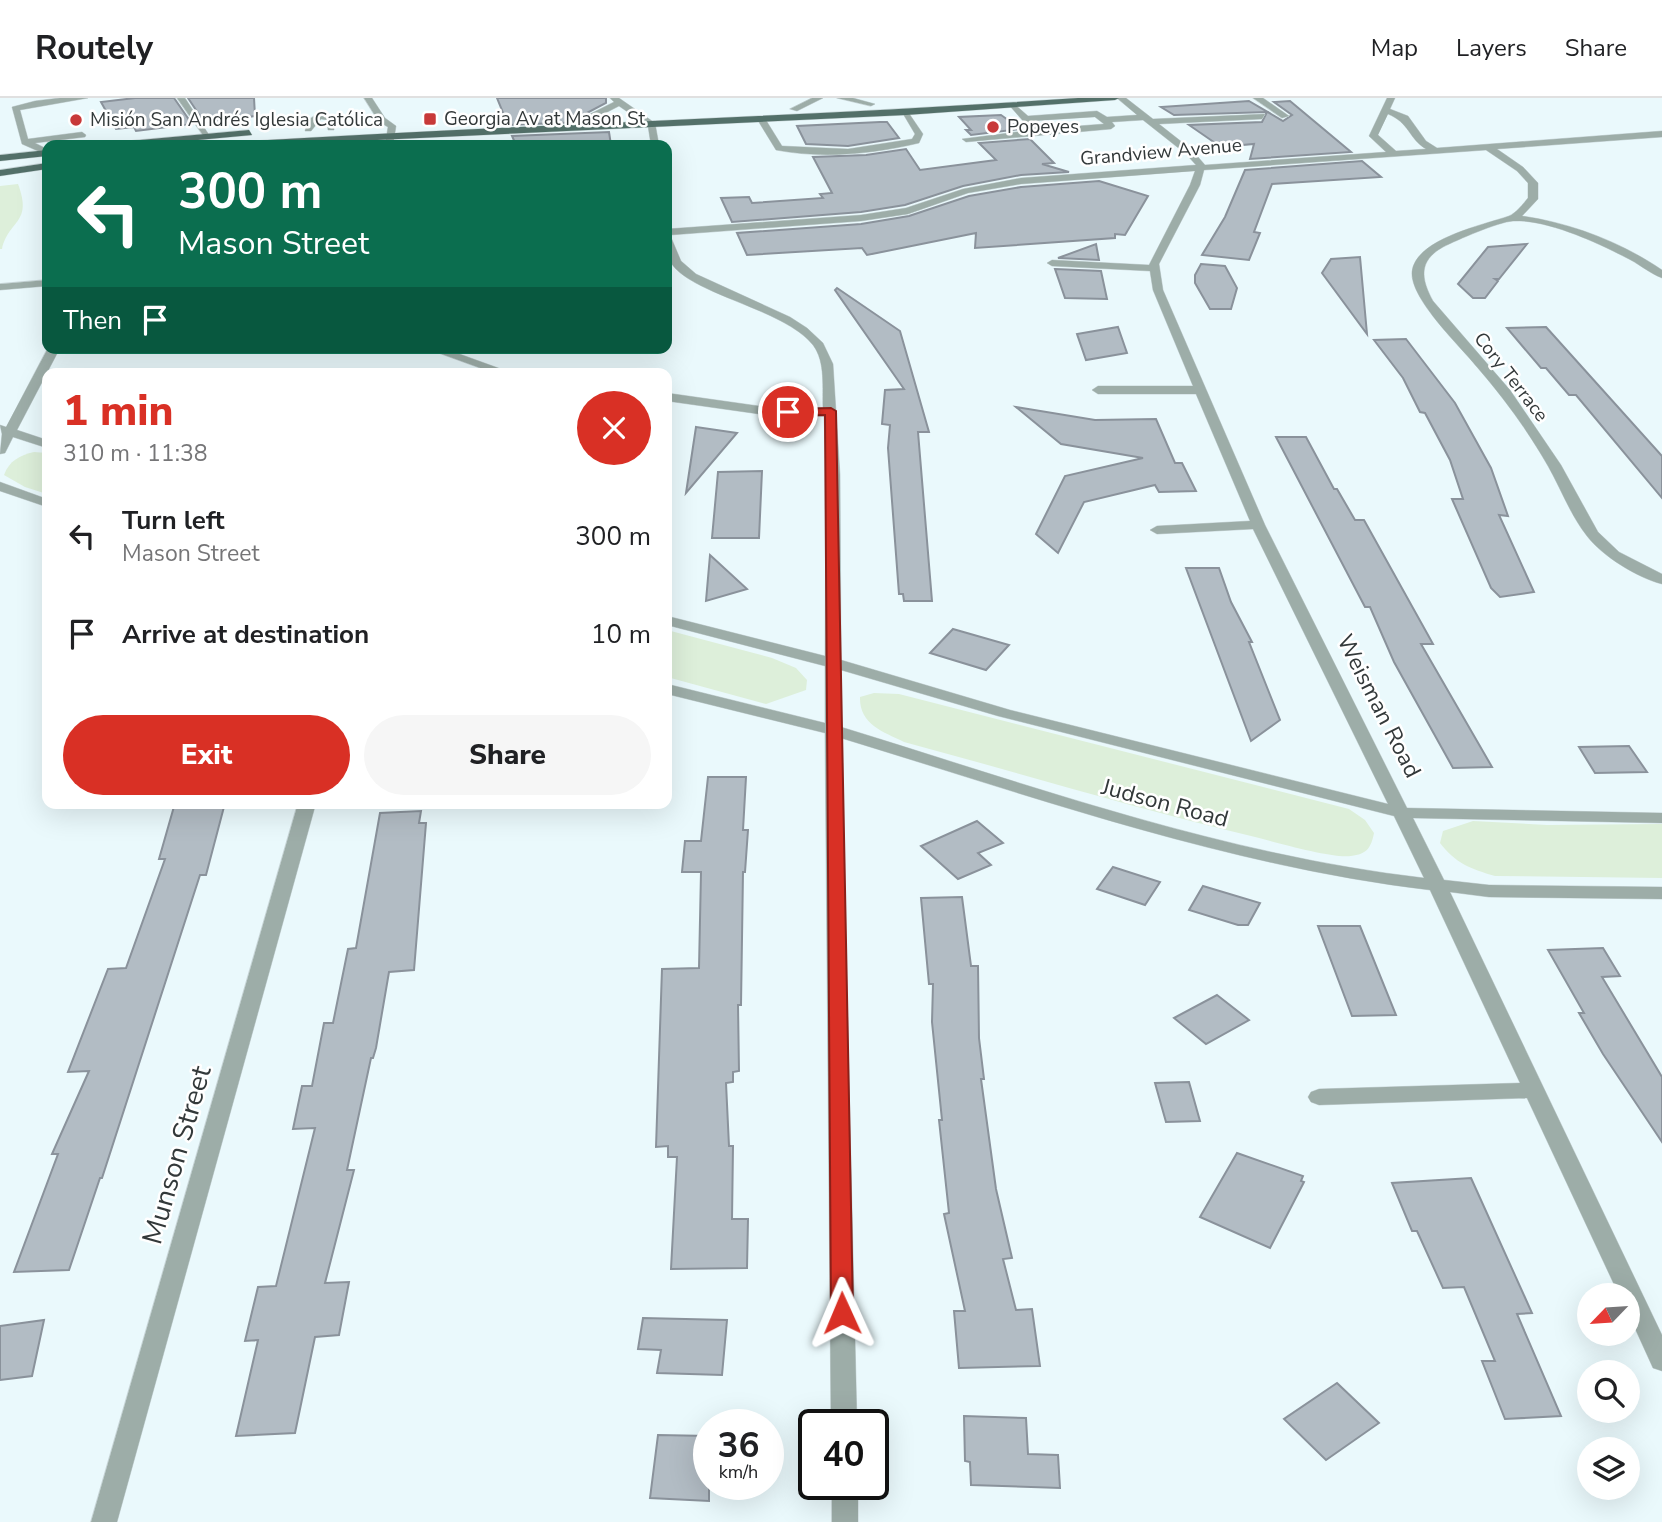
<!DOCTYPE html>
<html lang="en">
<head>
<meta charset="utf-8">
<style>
  :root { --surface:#fff; --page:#f6f6f6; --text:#202124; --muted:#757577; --line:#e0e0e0; --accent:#d93025 }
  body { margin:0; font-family:"Nunito Sans",sans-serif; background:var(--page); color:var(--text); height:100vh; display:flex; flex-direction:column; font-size:26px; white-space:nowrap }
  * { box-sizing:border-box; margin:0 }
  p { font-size:23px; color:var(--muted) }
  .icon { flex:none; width:38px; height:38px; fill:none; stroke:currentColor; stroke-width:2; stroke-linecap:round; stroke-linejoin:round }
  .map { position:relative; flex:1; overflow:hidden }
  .side { position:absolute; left:42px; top:270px; width:630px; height:441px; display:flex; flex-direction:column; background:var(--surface); border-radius:14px; box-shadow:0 7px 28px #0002 }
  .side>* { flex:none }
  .guide { position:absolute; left:42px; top:42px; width:630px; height:214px; border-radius:14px; box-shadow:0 7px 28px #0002; background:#0b6e4f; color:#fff; overflow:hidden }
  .needle { width:46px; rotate:245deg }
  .fabs { position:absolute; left:1577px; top:1185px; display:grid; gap:14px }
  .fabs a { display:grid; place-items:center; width:63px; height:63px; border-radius:50%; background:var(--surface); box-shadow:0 7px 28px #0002; font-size:35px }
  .speed { position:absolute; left:693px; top:1311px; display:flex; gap:14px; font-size:35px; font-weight:700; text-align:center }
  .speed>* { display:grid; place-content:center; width:91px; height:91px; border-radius:50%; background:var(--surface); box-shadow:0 7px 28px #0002; line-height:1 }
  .speed small { font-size:18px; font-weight:400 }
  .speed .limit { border:4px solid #111; border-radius:10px; background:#fff; color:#111 }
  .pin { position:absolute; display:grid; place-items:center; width:60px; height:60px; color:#fff; margin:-30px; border:4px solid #fff; border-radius:50%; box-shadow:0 2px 7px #0007 }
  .me { position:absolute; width:77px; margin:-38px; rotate:359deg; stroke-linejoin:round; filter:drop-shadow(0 0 5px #0008) }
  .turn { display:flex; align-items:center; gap:24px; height:147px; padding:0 21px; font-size:32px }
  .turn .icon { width:91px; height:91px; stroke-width:2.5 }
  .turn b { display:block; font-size:49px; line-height:60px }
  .then { display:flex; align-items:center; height:66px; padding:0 21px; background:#0003; gap:14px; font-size:26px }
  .round { display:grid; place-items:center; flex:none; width:74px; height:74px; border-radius:37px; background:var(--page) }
  .summary { display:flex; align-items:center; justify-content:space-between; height:119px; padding:0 21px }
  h1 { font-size:42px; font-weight:800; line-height:52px; color:var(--accent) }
  .button { display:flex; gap:14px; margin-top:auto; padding:14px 21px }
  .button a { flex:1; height:80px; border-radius:42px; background:var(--accent); color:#fff; font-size:28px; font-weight:800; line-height:80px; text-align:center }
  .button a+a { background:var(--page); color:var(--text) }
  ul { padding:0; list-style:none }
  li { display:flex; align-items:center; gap:21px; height:98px; padding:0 21px }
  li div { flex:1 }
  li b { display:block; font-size:26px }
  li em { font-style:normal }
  header { display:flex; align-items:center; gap:42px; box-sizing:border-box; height:98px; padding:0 35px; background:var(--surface); border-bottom:2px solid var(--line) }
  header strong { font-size:33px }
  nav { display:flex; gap:38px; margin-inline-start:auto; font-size:24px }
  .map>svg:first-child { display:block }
  .green { fill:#ddefda }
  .building { fill:#b2bcc4; stroke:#8a929b; stroke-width:2 }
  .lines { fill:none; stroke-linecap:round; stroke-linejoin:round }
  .minor-casing { stroke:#c9d6d9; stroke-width:1 }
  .major-casing { stroke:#c9d6d9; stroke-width:1 }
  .minor { fill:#9dada8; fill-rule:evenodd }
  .major { fill:#537069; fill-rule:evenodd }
  .route { fill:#d93025; stroke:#8d1f18; stroke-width:2 }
  .poi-dot { fill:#c83939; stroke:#fff; stroke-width:2.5 }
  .labels { text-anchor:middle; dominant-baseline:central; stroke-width:5; stroke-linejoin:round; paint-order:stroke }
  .far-poi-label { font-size:19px; fill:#33393a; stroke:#fff; text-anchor:start }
  .far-street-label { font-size:19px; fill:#33393a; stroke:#fff }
  .street-label { font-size:23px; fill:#33393a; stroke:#fff }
  .near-street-label { font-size:28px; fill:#33393a; stroke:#fff }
</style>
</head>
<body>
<header>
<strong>Routely</strong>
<nav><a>Map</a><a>Layers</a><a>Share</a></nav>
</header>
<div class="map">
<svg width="1662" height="1424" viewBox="0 0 1662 1424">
  <rect width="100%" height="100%" fill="#eaf9fc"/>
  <g class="green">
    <path d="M18,86c15,40 -9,35 -16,65h-2v-63z"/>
    <path d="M34,354l13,1v41l-22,-7 -21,-12c5,-14 16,-20 30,-23z"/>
    <polygon points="667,532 772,560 796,570 807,582 806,592 766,606 667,579"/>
    <path d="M874,595l25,1 450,115 16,11 9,13c-3,15 -7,21 -23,23 -18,3 -80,-15 -100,-20 -117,-28 -231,-63 -347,-94 -21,-10 -45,-18 -44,-45z"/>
    <path d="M1473,723l74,4 115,-1v54l-167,-2c-24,-7 -40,-13 -55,-33l3,-12z"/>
  </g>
  <g class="building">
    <polygon points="135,0 174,0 192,26 136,33 134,29 116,31 101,4"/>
    <polygon points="188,0 254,0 255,18 204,24"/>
    <polygon points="497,0 606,0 606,5 583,17 582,24 508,27"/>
    <polygon points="1249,3 1283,23 1292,17 1274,4 1290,3 1351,54 1250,61 1254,46 1221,49 1189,27 1262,24 1267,14 1174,17 1161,9"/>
    <polygon points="1001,17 1021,31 971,37 966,32 971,32 959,19"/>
    <polygon points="880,24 887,24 899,40 848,48 806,46 797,28"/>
    <polygon points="609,34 611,47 516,47 512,38"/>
    <polygon points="1030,41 1054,65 1042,66 1069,74 1021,77 963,88 905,107 861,114 732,124 721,100 749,99 752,105 823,100 820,96 832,95 813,59 866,57 906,51 920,72 996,62 979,45"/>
    <polygon points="1362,63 1381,79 1272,86 1254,134 1260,135 1249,162 1202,157 1225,119 1245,72"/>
    <polygon points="1099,83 1148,98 1125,137 1115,136 1115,140 975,150 976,135 867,157 862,150 747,157 737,135 861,126 909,118 969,98 1021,89"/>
    <polygon points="1096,146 1099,162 1058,160"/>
    <polygon points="1527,146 1499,181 1495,181 1498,183 1485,200 1473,200 1458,186 1488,149"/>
    <polygon points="1360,159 1367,236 1322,175 1331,161"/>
    <polygon points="1201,166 1225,168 1237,190 1231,211 1210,211 1195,185 1195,177"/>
    <polygon points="1055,171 1101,173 1107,201 1065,200"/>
    <polygon points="837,190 900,233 929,334 918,334 932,503 904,503 903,496 899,496 888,350 890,327 882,326 885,292 904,291 835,192"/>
    <polygon points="1118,229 1127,255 1086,262 1077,236"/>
    <polygon points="1546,229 1662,358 1662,400 1576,297 1569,297 1546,270 1541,270 1507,230"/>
    <polygon points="1406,241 1455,305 1491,370 1508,418 1499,417 1534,494 1500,499 1491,490 1452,401 1463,401 1450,362 1425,315 1420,314 1403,280 1374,242"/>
    <polygon points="1016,309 1095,322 1156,321 1175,365 1182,365 1196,393 1159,394 1155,387 1084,404 1058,455 1036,436 1065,378 1143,360 1061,346"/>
    <polygon points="696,329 737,335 686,395"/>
    <polygon points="1276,339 1306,339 1334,391 1337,391 1355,422 1364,422 1433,546 1421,546 1492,669 1453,670 1394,564 1370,509 1365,509"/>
    <polygon points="762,373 759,440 712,440 718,374"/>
    <polygon points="710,457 747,491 706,503"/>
    <polygon points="1186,470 1219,470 1231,504 1252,544 1249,544 1280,622 1251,643"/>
    <polygon points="953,531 1009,547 986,572 930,555"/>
    <polygon points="1629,648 1647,674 1595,675 1579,649"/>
    <polygon points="708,679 746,679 743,732 748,732 745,774 743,774 741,907 738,907 739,973 733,974 733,984 726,985 729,1048 733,1048 732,1121 748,1121 747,1170 671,1171 677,1059 668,1059 668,1048 656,1049 662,871 699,870 701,774 682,774 685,743 701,743"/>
    <polygon points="175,705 225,705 206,777 200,777 102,1080 100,1080 69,1172 14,1174 58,1056 52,1056 89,973 68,974 108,871 126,870 165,761 159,761"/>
    <polygon points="421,713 419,725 426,725 414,872 389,874 376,950 373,960 371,960 347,1072 354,1072 325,1185 349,1184 339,1237 315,1239 295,1335 236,1338 258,1242 245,1243 258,1189 276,1188 315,1030 293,1031 302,988 312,988 324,925 333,925 348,851 356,850 380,715"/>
    <polygon points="977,723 1003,745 978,755 991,767 958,781 921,748"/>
    <polygon points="1113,769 1160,784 1145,807 1097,791"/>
    <polygon points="1203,788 1260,805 1248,827 1238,827 1189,812"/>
    <polygon points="962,799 971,868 978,868 979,940 984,981 981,981 996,1091 1012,1160 1003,1161 1016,1212 1032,1211 1040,1268 959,1270 954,1213 965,1213 944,1116 949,1115 939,1022 942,1022 932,924 933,886 929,886 921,800"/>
    <polygon points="1318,828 1360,828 1396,917 1352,918"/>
    <polygon points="1603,850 1620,878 1602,879 1662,979 1662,1044 1603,956 1579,915 1584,915 1548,852"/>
    <polygon points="1217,897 1249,922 1206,946 1174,920"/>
    <polygon points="1189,984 1200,1023 1166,1024 1155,985"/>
    <polygon points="1237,1055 1303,1078 1301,1083 1304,1084 1270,1150 1200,1119"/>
    <polygon points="1471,1080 1532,1215 1517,1216 1561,1318 1505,1321 1482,1263 1495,1263 1464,1189 1443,1190 1417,1133 1412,1133 1392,1085"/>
    <polygon points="643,1220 727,1222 722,1277 657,1275 661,1252 638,1251"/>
    <polygon points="44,1222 32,1278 0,1282 0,1228"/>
    <polygon points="1337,1285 1379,1325 1326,1362 1284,1321"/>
    <polygon points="964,1318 1026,1320 1028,1356 1058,1357 1060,1390 971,1387 970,1364 965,1363"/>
    <polygon points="658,1337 709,1338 709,1403 650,1400"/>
  </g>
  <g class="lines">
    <g class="minor-casing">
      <g id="minor">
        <polygon points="60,0 88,0 20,12 28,41 82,34 86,37 85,39 35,45 47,51 47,57 22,46 12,9 35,3"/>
        <polygon points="177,0 185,0 211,40 205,40"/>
        <polygon points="364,0 372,0 385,20 396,28 393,47 385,47 388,29 379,24"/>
        <polygon points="610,0 619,0 655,25 659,47 651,47 648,28 619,8 590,23 584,23 584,19 614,4"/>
        <polygon points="812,0 823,0 797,13 790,11"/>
        <polygon points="837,0 853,0 875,6 871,8"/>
        <path d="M1117,0h9l27,21 112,-5 -3,5 -103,5 33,26 13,15 181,-13 -17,-16 18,-38h8l-5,11 18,7 18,25 11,7 225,-17v6l-165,12 26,18 15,16v16l-16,17c49,7 99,26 140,54v8c-13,-5 -24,-15 -37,-21 -29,-15 -79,-38 -112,-36 -15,1 -56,19 -70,26 -25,14 -22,32 -10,54l77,89 51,75 37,67 21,20 43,22v10c-24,-6 -60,-28 -75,-48 -16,-20 -26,-47 -39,-70 -20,-35 -44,-68 -71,-99 -17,-21 -67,-68 -65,-95 3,-33 71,-47 97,-56 7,-3 14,-12 19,-18v-15l-11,-12 -31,-21 -282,20 -4,15 -41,79 4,26 102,235 142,283 255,5v10l-249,-5 31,62 45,5 173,2v12l-173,-2 -39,-5 212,443v36l-9,-3 -25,-55v-18h-9l-92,-197 -208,7 -8,-3 -3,-5 3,-5 8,-3 201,-6 -90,-193c-202,-24 -395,-93 -589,-152l16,686h-26l-6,-691 -158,-39v-10l158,39v-57l-158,-41v-9l158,40 1,-181 -2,-59h-51l-106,-15v-8l106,15h50c-1,-19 3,-46 -10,-63 -29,-37 -126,-51 -143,-84 -5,-10 -3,-21 -3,-32l194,-14 45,-7 57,-19 58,-11 175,-13 -10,-11 -43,-34 -31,2 3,4 -4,3 -145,13 -4,-3 69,-9 -22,-25 4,-2 15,13 69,-5 10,6 30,-2zM1388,16c22,9 20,24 38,35l-30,2 -18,-16zM1095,19l9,7 -65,5 -7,-8zM1195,73l-5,14 -41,80 -97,-5 -5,3 5,3 98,5 3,19 40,96h-95l-6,4 6,4h98l54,127 -93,5 -7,4 7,4 96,-5 135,275 -378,-94 -169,-50 -1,-185 -7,-111 -10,-21 -16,-15 -17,-11 -94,-43 -15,-13 -11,-26 191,-14 47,-7 60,-21 53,-9zM841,572l157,46 396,100 30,62c-200,-23 -391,-92 -583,-151z"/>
        <polygon points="1253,0 1263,0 1289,18 1282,20"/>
        <path d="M906,11l17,25 -4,9c-46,11 -96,16 -143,7l-19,-31 7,-2 18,29 66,3 64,-10 3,-5 -13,-22z"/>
        <polygon points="319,15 334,19 334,32 328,32 327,22 321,21 311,33 305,33 308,22"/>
        <polygon points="47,182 47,188 0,192 0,186"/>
        <polygon points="48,250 60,250 17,332 47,342 47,350 13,339 5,355 0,356 2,336 0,327 6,329"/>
        <polygon points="425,250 443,250 512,275 494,275"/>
        <polygon points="0,384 47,401 47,409 0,393"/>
        <polygon points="298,705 316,705 117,1424 91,1424"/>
        <rect x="832" y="1386" width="26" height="38"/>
      </g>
    </g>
    <g class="major-casing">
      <g id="major">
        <path d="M1078,0h41l-4,2 -209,15 -635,30h-42l4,-3c282,-17 563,-25 845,-44z"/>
        <polygon points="249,32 252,37 144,47 114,47 118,44"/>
        <polygon points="47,52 47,58 0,63 0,57"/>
        <polygon points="47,65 47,71 0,78 0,72"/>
      </g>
    </g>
    <use href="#minor" class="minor"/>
    <use href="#major" class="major"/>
  </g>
  <polygon class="route" points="831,310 836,313 853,1215 850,1222 842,1224 834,1222 831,1215 825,317 788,318 783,314 788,311"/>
  <g class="poi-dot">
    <rect x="423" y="14" width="14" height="14" rx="3.5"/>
    <circle cx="76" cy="22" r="7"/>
    <circle cx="993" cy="29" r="7"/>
  </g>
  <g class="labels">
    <g class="far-poi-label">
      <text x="444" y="21">Georgia Av at Mason St</text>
      <text x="90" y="22">Misión San Andrés Iglesia Católica</text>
      <text x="1007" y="29">Popeyes</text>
    </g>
    <g class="far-street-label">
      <text transform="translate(1161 54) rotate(-5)">Grandview Avenue</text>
      <text transform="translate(1511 279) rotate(52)">Cory Terrace</text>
    </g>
    <g class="street-label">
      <text transform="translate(1379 608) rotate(63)">Weisman Road</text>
      <text transform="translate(1165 705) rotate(15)">Judson Road</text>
    </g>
    <g class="near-street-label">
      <text transform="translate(177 1057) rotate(-74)">Munson Street</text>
    </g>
  </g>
</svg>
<div class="fabs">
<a><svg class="needle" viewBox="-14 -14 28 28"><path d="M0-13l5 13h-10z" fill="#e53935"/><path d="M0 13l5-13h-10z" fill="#757577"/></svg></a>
<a><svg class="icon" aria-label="search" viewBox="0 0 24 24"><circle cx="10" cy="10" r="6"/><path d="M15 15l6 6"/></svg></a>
<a><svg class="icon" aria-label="layers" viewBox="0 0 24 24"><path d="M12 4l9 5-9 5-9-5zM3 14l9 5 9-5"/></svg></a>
</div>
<div class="speed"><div>36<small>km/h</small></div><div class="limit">40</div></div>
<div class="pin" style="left:788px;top:314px;background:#d93025"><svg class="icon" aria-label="arrive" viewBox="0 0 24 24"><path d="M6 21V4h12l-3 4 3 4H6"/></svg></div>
<svg class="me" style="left:842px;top:1215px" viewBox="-20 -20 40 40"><path d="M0-17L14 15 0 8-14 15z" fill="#d93025" stroke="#fff" stroke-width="4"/></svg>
<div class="guide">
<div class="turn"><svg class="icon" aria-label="left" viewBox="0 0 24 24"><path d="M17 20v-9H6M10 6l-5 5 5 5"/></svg><div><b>300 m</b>Mason Street</div></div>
<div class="then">Then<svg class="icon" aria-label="arrive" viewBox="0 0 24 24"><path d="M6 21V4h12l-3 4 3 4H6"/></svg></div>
</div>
<section class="side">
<div class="summary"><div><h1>1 min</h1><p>310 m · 11:38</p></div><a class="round" style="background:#d93025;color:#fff"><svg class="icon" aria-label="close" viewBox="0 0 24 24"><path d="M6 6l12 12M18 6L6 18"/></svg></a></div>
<ul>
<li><svg class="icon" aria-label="left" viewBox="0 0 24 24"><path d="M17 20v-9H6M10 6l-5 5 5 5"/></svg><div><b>Turn left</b><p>Mason Street</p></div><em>300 m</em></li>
<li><svg class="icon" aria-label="arrive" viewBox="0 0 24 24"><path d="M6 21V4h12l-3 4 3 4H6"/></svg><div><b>Arrive at destination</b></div><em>10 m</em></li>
</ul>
<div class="button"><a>Exit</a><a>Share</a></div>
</section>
</div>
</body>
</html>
